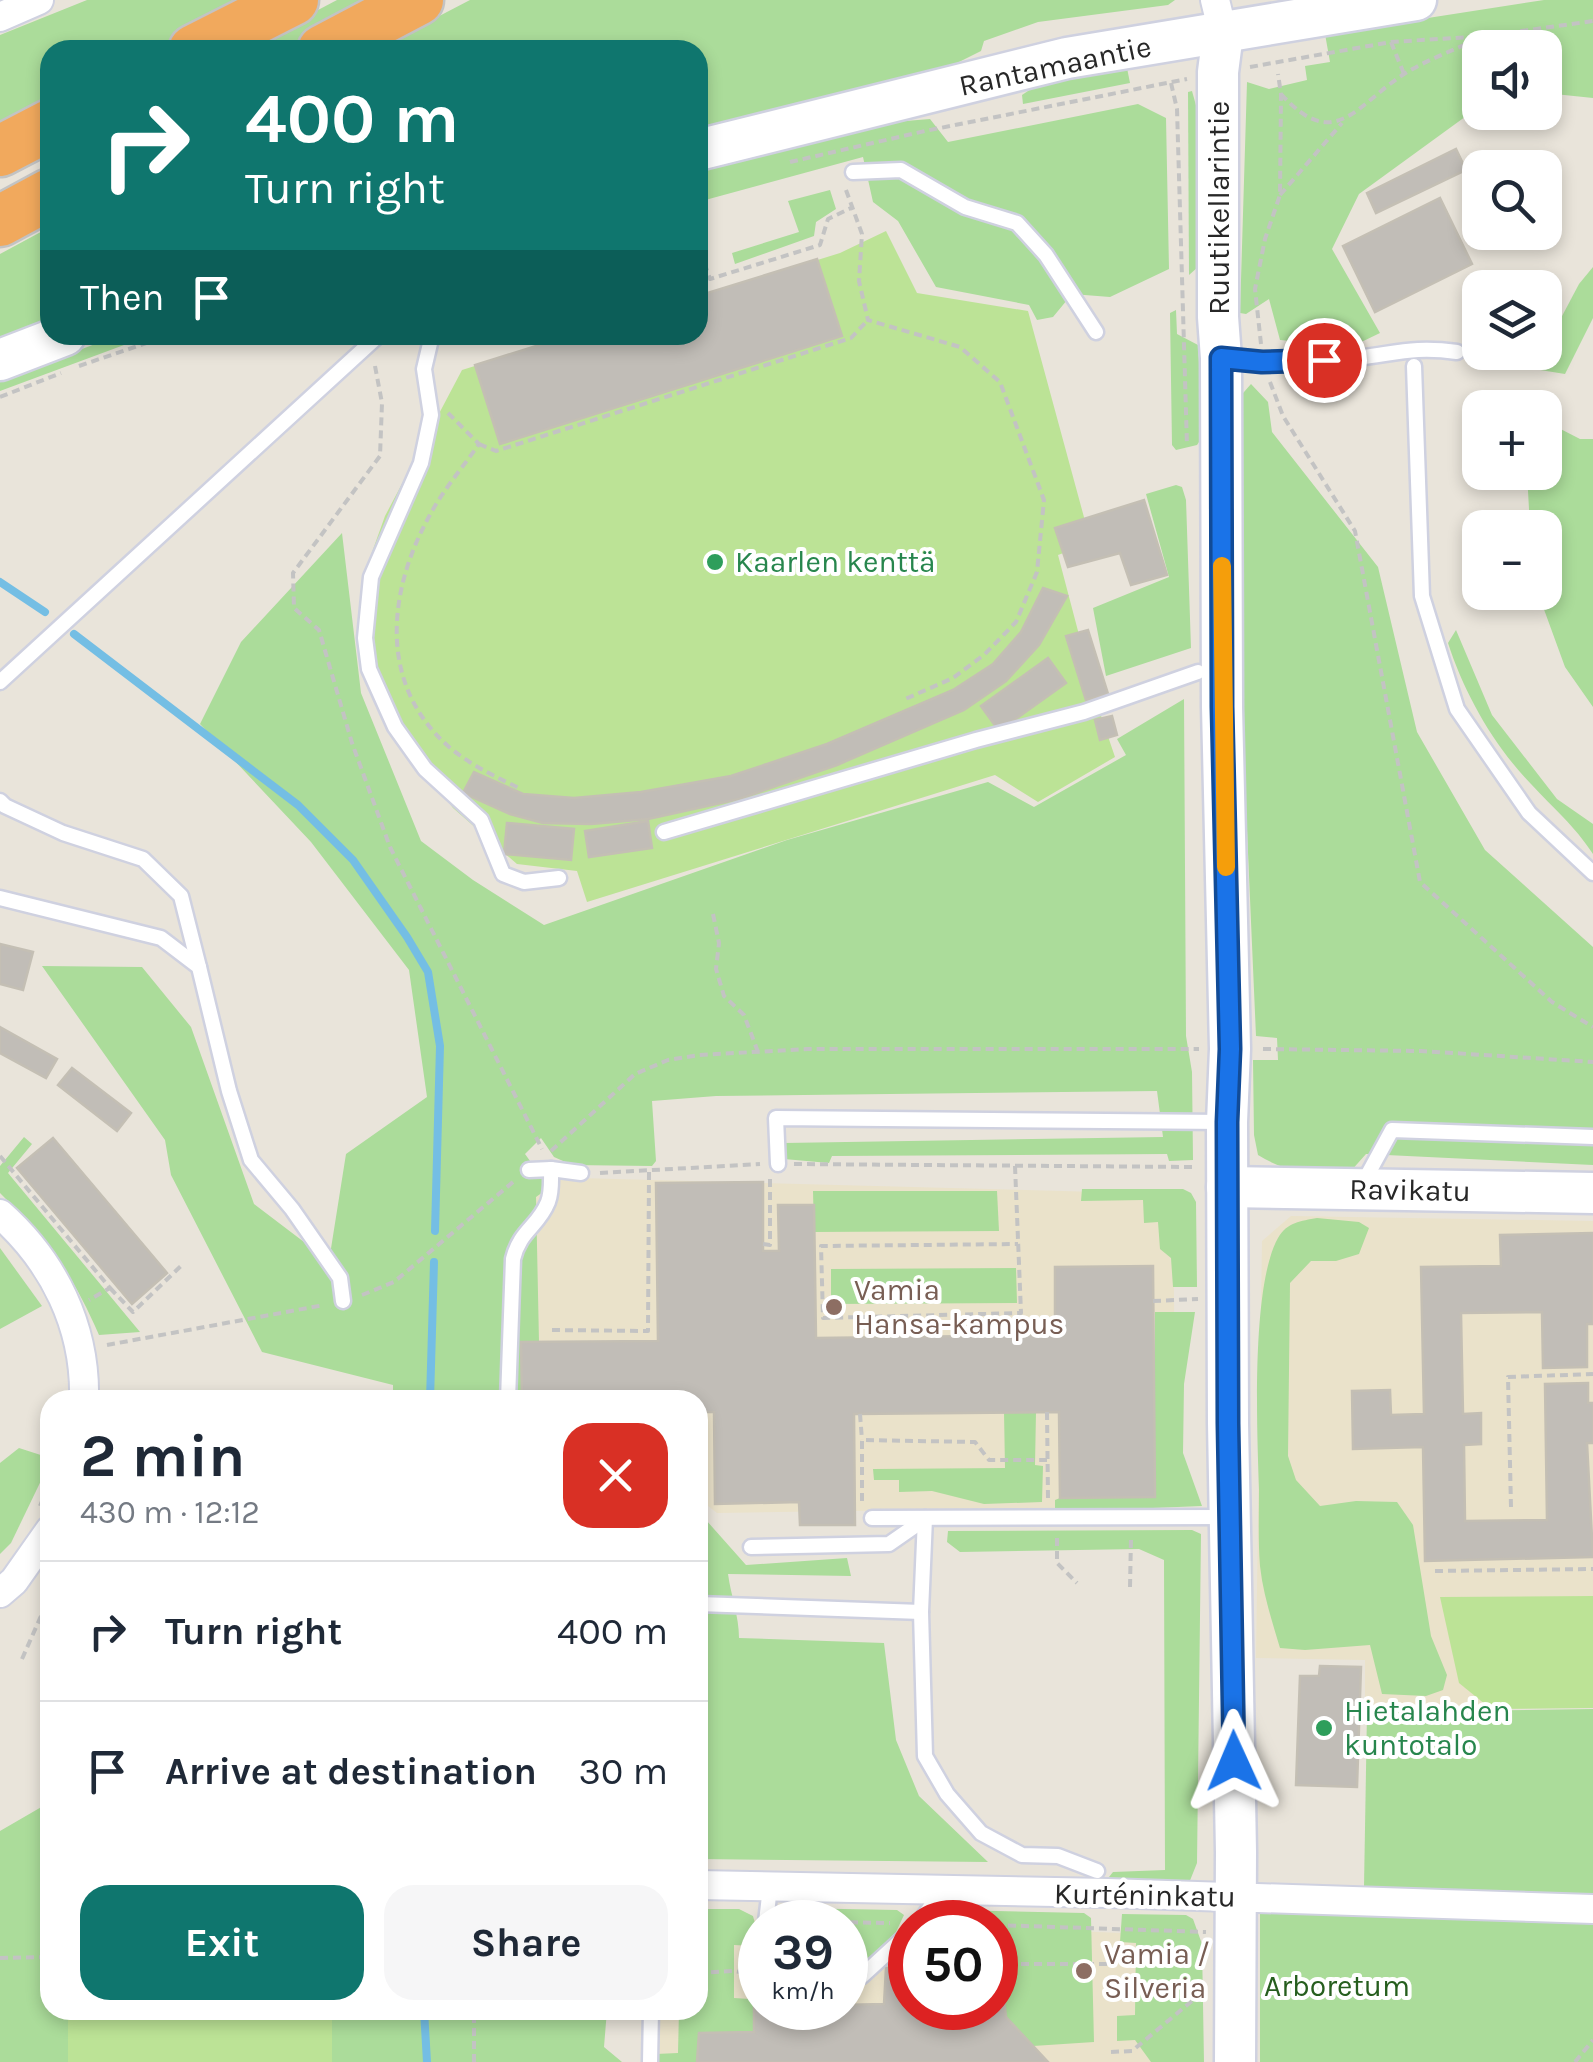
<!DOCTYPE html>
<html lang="en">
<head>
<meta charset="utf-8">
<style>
  :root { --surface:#fff; --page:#f6f6f7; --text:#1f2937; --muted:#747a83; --line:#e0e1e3; --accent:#0f766e }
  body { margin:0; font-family:Karla,sans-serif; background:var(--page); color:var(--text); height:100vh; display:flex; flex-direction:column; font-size:38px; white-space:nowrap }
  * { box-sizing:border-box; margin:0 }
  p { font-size:32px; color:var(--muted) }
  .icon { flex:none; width:55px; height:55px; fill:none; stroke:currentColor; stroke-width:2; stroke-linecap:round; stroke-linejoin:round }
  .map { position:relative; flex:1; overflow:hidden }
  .drawer { position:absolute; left:40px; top:1390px; width:668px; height:630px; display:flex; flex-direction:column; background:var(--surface); border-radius:30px; box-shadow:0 5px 15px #0003 }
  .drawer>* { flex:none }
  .top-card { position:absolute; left:40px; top:40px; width:668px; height:305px; border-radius:30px; box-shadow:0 5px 15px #0003; background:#0f766e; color:#fff; overflow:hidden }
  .tools { position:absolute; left:1462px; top:30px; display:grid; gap:20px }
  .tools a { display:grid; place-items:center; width:100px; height:100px; border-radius:20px; background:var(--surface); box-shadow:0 5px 15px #0003; font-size:50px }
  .speed { position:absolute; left:738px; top:1900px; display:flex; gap:20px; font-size:50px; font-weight:700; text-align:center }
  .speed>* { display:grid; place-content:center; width:130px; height:130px; border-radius:50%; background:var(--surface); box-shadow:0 5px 15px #0003; line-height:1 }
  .speed small { font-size:25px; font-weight:400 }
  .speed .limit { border:15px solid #d22; background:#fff; color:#111 }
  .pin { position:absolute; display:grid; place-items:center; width:85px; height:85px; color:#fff; margin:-42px; border:5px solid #fff; border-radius:50%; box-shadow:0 2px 10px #0007 }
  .me { position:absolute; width:110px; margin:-55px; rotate:359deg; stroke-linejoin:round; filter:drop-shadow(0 0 8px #0008) }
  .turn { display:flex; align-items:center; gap:35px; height:210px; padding:0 40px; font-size:45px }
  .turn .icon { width:130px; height:130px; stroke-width:2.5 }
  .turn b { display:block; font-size:70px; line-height:85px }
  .then { display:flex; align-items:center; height:95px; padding:0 40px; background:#0003; gap:20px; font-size:38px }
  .round { display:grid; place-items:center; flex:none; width:105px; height:105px; border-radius:30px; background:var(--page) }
  .summary { display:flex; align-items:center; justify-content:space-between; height:170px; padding:0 40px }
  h1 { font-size:60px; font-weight:700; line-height:75px }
  .primary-button { display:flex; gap:20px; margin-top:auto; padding:20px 40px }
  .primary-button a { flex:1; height:115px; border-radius:30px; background:var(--accent); color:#fff; font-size:40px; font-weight:700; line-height:115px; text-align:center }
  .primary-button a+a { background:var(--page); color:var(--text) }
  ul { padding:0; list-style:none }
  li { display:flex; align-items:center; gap:30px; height:140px; padding:0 40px; border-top:2px solid var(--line) }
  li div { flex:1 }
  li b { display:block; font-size:38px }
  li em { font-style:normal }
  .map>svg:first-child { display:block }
  .education { fill:#eae2ca }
  .green { fill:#abdc9a }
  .pitch { fill:#bce396 }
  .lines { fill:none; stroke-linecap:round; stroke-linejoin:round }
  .stream { stroke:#74bee4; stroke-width:8 }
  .building { fill:#c1bdb7; stroke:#c4bfb4; stroke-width:2.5 }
  .lane-casing { stroke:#cfd1e0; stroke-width:19 }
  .street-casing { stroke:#cfd1e0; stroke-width:32 }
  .secondary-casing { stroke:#cfd1e0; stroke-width:45 }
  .highway-casing { stroke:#c3c3c3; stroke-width:55 }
  .path { stroke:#c3c3c3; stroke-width:4; stroke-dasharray:8 5; stroke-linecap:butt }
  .lane { stroke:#fff; stroke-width:14 }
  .street { stroke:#fff; stroke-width:28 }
  .secondary { stroke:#fff; stroke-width:40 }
  .highway { stroke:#f1a95d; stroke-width:50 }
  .route-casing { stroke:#114b97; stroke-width:25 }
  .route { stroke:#1a73e8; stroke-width:18 }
  .slow { stroke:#f59e0b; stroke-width:18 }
  .leisure-dot { fill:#2e9e5b; stroke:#fff; stroke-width:4 }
  .education-dot { fill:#8d6e63; stroke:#fff; stroke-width:4 }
  .labels { text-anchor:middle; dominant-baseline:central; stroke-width:8; stroke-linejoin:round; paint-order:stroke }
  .street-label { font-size:30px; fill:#272727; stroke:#fff }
  .leisure-label { font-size:30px; fill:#27864d; stroke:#fff; text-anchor:start }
  .education-label { font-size:30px; fill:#785e54; stroke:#fff; text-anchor:start }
  .park-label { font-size:30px; fill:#265e1e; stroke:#fff }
</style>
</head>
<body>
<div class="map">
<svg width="1593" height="2062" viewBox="0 0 1593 2062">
  <rect width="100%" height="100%" fill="#e9e4da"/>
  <g class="education">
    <polygon points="542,1177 1173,1194 1176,1506 717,1513 698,1498 698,1400 498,1400 491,1214"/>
    <polygon points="1291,1216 1593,1221 1593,1704 1365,1709 1365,1660 1256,1658 1262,1241"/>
    <polygon points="698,1918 826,1922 760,1922 760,2008 845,2008 845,1923 910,1925 910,2008 995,2008 995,1928 1172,1935 1176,2062 641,2062 642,2010 698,2010"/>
  </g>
  <g class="green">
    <polygon points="87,0 246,0 151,50 50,50 50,103 0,128 0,35"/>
    <polygon points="337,0 382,0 284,50 242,50"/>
    <polygon points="470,0 1175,0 1168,5 1038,22 984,41 981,51 935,74 698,130 698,50 374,50"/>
    <polygon points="1544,0 1593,0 1593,98 1545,93 1545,48 1480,48 1480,106 1359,194 1332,249 1380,333 1351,347 1280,340 1269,299 1246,314 1240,313 1247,82 1269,89 1307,80 1305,66 1330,62 1325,34"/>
    <polygon points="1127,68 1130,83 1023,104 1022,95 1037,85"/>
    <polygon points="1192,91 1197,109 1198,267 1189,275 1188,92"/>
    <polygon points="1138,104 1166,118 1169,269 1110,297 1072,294 1053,317 1037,320 1029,305 936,287 898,221 873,202 863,157 698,202 698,165 869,124 930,119 948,142"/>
    <polygon points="830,190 836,209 816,222 814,236 735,264 732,253 799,232 788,201"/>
    <polygon points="50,227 50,321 0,340 0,254"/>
    <polygon points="1593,267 1593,318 1565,374 1534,369 1579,284"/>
    <polygon points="1176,310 1177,334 1198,345 1203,436 1197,445 1176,450 1172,445 1170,313"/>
    <polygon points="119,335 151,335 0,391 0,380"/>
    <path d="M1251,384l17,18 4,30 106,135 39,165 68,118 108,97v218l-227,-11 -16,18c-32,3 -64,1 -92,-17l-4,-20 -1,-75h25l-1,-22 -21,-2 -16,-367 -3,-269z"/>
    <polygon points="1545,421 1580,439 1593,439 1593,707 1565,667 1538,593 1545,592 1545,528 1530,527 1527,473 1545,472"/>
    <polygon points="1176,485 1182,487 1186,500 1191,648 1106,676 1093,608 1169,577 1146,494"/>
    <polygon points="342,533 361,693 421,841 473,880 544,925 787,840 988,782 1034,807 1126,755 1117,739 1184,699 1186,1036 1192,1072 1193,1160 1169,1161 1167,1154 832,1156 829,1163 784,1159 784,1143 1163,1137 1157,1091 716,1096 652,1101 656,1161 652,1166 572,1165 554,1157 541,1138 525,1154 538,1172 557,1182 536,1197 539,1342 522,1400 393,1400 393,1385 262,1352 171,1175 165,1140 42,966 142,967 191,1027 254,1204 329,1261 346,1154 427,1097 409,970 311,842 200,724 241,642"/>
    <path d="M1456,630l36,85 65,84 36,25v30c-19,-29 -39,-45 -62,-70 -37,-38 -67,-91 -83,-141z"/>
    <path d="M24,1137l8,7 -24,29 132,159 -41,3c-27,-62 -51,-95 -99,-142v-27z"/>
    <polygon points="1082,1189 1183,1189 1191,1193 1196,1202 1197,1287 1173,1287 1171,1258 1160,1249 1158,1222 1144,1223 1143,1200 1081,1201"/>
    <polygon points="813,1191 997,1191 999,1231 814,1232"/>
    <path d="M1317,1218l42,4 10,6 -10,26 -23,7h-25l-21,22 -2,173 8,24 24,26 36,-5 41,1 16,23 18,111 16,39 -4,15 -17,6 -44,-2 -12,-49 -65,5 -25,-2c-8,-27 -17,-54 -20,-82 -2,-25 -1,-52 -1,-77 -2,-59 -8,-203 19,-251 9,-16 23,-17 39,-20z"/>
    <polygon points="0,1248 42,1306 0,1329"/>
    <polygon points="1016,1268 1017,1303 831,1304 831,1269"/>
    <polygon points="1155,1312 1195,1312 1184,1384 1183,1453 1202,1506 1055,1512 1055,1500 1060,1498 1155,1496"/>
    <polygon points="1004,1412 1036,1412 1035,1465 1043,1466 1042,1502 984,1504 932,1491 899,1492 899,1480 874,1480 873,1469 1005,1468"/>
    <polygon points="19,1448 50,1458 50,1462 11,1543 0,1554 0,1463"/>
    <path d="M698,1511l48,54 101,-7 4,18 -123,-2c3,22 11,42 11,64l145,5 12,97 23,56 69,66 -290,-3z"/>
    <polygon points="1192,1530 1201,1534 1197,1863 1187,1888 1113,1889 1109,1877 1113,1872 1165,1870 1164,1560 1139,1549 960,1552 947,1542 948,1531"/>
    <polygon points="1593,1709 1593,1898 1364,1887 1367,1712"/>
    <polygon points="50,1802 50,2010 68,2010 68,2062 0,2062 0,1831"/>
    <polygon points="790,1908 897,1910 904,1915 896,1932 862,1965 862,1951 845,1950 845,1922 780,1922"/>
    <polygon points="1260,1908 1593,1920 1593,2062 1260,2062"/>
    <polygon points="698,1909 739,1909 753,1916 756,1927 754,1946 734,1945 734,1998 750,1999 754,2007 754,2032 699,2033 697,2062 656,2062 656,2054 678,2053 679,2010 698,2010"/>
    <polygon points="950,1910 1084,1913 1091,1918 1094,2042 1033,2046 1006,2017 1000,1967 995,1967 995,1922 955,1922 954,1920 942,1919"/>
    <polygon points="1122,1914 1186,1915 1193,1919 1202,1944 1204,2062 1151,2062 1135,2040 1117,2041 1117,2016 1135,2015 1136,1943 1120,1942"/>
    <polygon points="332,2010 607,2010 604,2047 622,2062 332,2062"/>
  </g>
  <g class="pitch">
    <polygon points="886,231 917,293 1028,311 1091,543 1058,555 1098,707 1115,757 1038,802 995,775 587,902 577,871 517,864 453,808 398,736 365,654 366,569 385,516 462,370 574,335 698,335 698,297 840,253"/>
    <polygon points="1593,1596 1593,1708 1491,1709 1459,1683 1440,1597"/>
    <rect x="68" y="2010" width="264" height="52"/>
  </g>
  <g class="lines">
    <g class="stream">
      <polyline points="0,582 45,612"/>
      <polyline points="74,634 298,805 353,860 407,937 428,972 440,1046 435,1231"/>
      <polyline points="430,1400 434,1262"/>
      <polyline points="424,2010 427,2062"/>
    </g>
  </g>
  <g class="building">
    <polygon points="1456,149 1466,170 1376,213 1367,193"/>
    <polygon points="1440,198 1472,264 1375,312 1343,246"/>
    <polygon points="817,259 842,336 500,444 475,365 571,335 698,335 698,296"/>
    <polygon points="1144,500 1167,575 1131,585 1120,553 1068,567 1055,528"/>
    <polygon points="1043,588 1067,596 1039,645 1006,681 964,710 837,765 739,799 648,819 591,824 543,823 510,814 463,793 474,772 523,794 574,798 641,792 731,776 827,744 953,690 993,664 1021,632"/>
    <polygon points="1088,630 1108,694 1086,700 1066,636"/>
    <polygon points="1048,658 1066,683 999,731 981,706"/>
    <polygon points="1112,716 1117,735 1100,740 1095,720"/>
    <polygon points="648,821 652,848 589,857 585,831"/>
    <polygon points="507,823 574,829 571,860 504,854"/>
    <polygon points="0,944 33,952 23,990 0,984"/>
    <polygon points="0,1027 57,1059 46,1078 0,1053"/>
    <polygon points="72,1068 131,1113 117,1131 58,1085"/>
    <polygon points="53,1138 167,1273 132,1304 17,1168"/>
    <polygon points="763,1182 763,1251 779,1251 778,1205 814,1205 816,1338 1055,1335 1055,1267 1153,1266 1155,1497 1060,1498 1059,1412 854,1414 855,1525 800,1525 799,1502 715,1504 714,1412 698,1412 698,1400 522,1400 521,1342 658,1341 656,1183"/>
    <polygon points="1593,1233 1593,1324 1587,1324 1587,1367 1543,1368 1542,1312 1461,1313 1463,1414 1481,1413 1481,1444 1464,1445 1465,1521 1547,1520 1545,1384 1588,1383 1588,1403 1593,1403 1593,1443 1587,1443 1593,1557 1425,1561 1423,1447 1353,1449 1352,1391 1390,1390 1391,1415 1424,1414 1421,1267 1501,1266 1500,1235"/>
    <polygon points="1320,1666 1361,1667 1357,1787 1296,1785 1300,1676 1319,1676"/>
    <polygon points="910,1967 910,2008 995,2008 995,1967 1000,1967 1006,2017 1048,2062 697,2062 699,2033 754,2032 754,2007 884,2004 886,1968"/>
  </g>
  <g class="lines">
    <g class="lane-casing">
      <g id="lane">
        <polyline points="853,172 901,170 965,207 1017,223 1046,255 1096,332"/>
        <polyline points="432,335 424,369 431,415 421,463 371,577 365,638 369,669 395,727 425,769 481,820 503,874 524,882 559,878"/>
        <path d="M1224,359c44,4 90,5 133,-1 41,-5 58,-12 100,-6"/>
        <polyline points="1414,366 1422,596 1457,709 1529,813 1593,873"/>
        <polyline points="0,682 379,335"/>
        <polyline points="0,801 5,806 63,833 143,859 181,896 199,967"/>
        <polyline points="664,832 976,740 1084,712 1198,672"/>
        <polyline points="0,898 161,938 199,967 229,1091 251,1160 292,1209 340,1278 343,1301"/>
        <polyline points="778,1164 776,1118 1226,1122"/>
        <polyline points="529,1170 551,1169 581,1173"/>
        <polyline points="1362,1185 1392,1130 1593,1137"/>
        <path d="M508,1400l5,-141c7,-29 25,-32 35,-57 4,-10 3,-22 3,-33"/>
        <polyline points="872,1518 1225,1517"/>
        <polyline points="751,1547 889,1544 925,1519"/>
        <polyline points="698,1604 921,1612 925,1518"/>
        <polyline points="921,1612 925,1756 947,1794 981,1833 1022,1855 1058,1856 1097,1871"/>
        <polyline points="766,1922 770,1887"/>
        <polyline points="920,1922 942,1890"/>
        <polyline points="845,1976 862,1976 910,1932"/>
        <polyline points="650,2062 651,2010"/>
      </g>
    </g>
    <g class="street-casing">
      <g id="street">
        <polyline points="1215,0 1223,33"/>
        <polyline points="0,17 39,0"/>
        <path d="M0,1214c54,48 86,113 84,186"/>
        <polyline points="0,1593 14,1581 50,1530"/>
        <polyline points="698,1885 1108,1893 1593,1909"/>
      </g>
    </g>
    <g class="secondary-casing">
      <g id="secondary">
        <polyline points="1223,33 1218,72 1218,317 1221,358 1222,707 1230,1049 1227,1122 1228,1423 1236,1852 1235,2062"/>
        <polyline points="698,150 1067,58 1416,0"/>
        <polyline points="0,360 65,335"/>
        <polyline points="1227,1187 1593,1193"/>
      </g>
    </g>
    <g class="highway-casing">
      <g id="highway">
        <polyline points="194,50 293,0"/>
        <polyline points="323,50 418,0"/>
        <polyline points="0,151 50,125"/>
        <polyline points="0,221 50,194"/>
      </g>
    </g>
    <g class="path">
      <polyline points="1391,42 1404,74"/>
      <polyline points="1250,67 1391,42 1486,36 1593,21"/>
      <polyline points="1171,83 1177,109 1187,446"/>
      <path d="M1281,94c54,60 76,10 123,-20 24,-15 53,-25 78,-37"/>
      <polyline points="790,162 925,131 1187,79"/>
      <polyline points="846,190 862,234 859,281 868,320 960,347 1000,382 1044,500 1037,572 1016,622 985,654 953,678 903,700"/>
      <polyline points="1280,195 1342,123"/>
      <polyline points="700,251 710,279 820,245 828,219 853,207"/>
      <polyline points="1261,344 1255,289 1265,239 1280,195 1281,94 1278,74"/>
      <polyline points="79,366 170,335"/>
      <polyline points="375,366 382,403 380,456 293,573 294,608 319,630 352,743 390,847 542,1149"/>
      <polyline points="1270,382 1283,416 1355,531 1420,882 1552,1002 1593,1027"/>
      <polyline points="0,397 61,373"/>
      <path d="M448,413l31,31c-16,23 -35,45 -48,69 -43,76 -54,170 17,233 22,19 48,31 73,43"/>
      <polyline points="479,444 496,451 851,338 868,320"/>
      <polyline points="713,914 719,943 716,969 724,996 744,1015 758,1052"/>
      <polyline points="1263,1049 1421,1051 1593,1062"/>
      <polyline points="551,1151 635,1074 668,1060 699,1055 808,1049 1199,1049"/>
      <polyline points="0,1156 110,1288 89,1300"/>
      <polyline points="794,1164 1195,1167"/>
      <polyline points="1015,1166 1021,1313 823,1318 821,1246 1018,1244"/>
      <polyline points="600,1173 760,1164"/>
      <polyline points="763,1244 770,1245 770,1178"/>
      <polyline points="110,1288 133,1312 184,1263"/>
      <polyline points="362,1295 394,1282 513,1182"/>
      <polyline points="1153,1301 1198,1299"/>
      <polyline points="552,1330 648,1331 649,1172"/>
      <polyline points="107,1345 324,1305"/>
      <polyline points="1047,1412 1048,1498"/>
      <polyline points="860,1414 862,1440"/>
      <polyline points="862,1501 862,1440 975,1442 989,1460 1047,1460"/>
      <polyline points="40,1506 50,1483"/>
      <polyline points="1511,1507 1508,1377 1593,1374"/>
      <polyline points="1057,1538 1057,1563 1077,1583"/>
      <polyline points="1435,1571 1593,1569"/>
      <polyline points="1130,1587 1131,1538"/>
      <polyline points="22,1659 41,1616 50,1609"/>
      <polyline points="785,1921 890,1923"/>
      <polyline points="995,1925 1206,1932"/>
      <polyline points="0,1958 50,1957"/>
      <polyline points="995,1964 1110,1964"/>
      <polyline points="698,1973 734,1971 760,1975"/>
      <polyline points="1111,2052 1132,2051 1205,1990"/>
      <polyline points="474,2062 474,2010"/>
      <polyline points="1575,2062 1593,2040"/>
    </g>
    <use href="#lane" class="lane"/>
    <use href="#street" class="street"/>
    <use href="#secondary" class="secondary"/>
    <use href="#highway" class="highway"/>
  </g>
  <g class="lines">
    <g class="route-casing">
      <polyline id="route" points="1234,1761 1228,1424 1227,1122 1230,1049 1222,707 1221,358 1262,362 1324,360"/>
    </g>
    <use href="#route" class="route"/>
    <polyline class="slow" points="1222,566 1226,867"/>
  </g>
  <g class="leisure-dot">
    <circle cx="715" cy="562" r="10"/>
    <circle cx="1324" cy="1728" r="10"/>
  </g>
  <g class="education-dot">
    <circle cx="834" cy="1307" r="10"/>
    <circle cx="1084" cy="1971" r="10"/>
  </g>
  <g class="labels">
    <g class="street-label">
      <text transform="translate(1055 66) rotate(-12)">Rantamaantie</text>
      <text transform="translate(1219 208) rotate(-90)">Ruutikellarintie</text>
      <text transform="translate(1410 1190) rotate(1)">Ravikatu</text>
      <text transform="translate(1145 1895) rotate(1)">Kurténinkatu</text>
    </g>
    <g class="leisure-label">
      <text x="735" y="562">Kaarlen kenttä</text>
      <text x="1344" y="1711">Hietalahden<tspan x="1344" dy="34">kuntotalo</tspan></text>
    </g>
    <g class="education-label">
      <text x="854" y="1290">Vamia<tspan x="854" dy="34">Hansa-kampus</tspan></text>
      <text x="1104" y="1954">Vamia /<tspan x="1104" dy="34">Silveria</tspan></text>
    </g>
    <g class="park-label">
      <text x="1337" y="1986">Arboretum</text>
    </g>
  </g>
</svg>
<div class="tools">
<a><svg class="icon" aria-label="sound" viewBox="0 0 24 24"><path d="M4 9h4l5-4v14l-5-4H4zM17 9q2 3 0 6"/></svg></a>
<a><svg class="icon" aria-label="search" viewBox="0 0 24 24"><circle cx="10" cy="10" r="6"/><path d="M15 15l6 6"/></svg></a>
<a><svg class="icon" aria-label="layers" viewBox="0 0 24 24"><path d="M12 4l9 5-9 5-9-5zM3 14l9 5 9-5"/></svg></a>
<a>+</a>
<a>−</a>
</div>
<div class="speed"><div>39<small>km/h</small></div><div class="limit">50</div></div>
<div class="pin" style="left:1324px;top:360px;background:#d93025"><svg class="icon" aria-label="arrive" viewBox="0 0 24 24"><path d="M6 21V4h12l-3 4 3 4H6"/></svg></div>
<svg class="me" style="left:1234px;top:1761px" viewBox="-20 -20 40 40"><path d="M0-17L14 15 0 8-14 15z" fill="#1a73e8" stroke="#fff" stroke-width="4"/></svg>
<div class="top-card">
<div class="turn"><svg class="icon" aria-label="right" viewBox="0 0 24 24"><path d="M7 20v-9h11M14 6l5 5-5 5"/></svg><div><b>400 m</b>Turn right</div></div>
<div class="then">Then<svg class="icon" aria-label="arrive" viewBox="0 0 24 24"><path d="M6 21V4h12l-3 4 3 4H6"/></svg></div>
</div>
<section class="drawer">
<div class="summary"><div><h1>2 min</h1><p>430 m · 12:12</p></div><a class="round" style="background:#d93025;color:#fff"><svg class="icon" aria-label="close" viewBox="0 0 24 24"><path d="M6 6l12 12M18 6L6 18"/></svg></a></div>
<ul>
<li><svg class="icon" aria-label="right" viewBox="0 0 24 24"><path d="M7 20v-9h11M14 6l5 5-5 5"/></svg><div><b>Turn right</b></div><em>400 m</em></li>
<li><svg class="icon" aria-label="arrive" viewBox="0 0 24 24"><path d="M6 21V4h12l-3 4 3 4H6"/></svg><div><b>Arrive at destination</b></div><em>30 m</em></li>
</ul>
<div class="primary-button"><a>Exit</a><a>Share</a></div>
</section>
</div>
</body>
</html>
